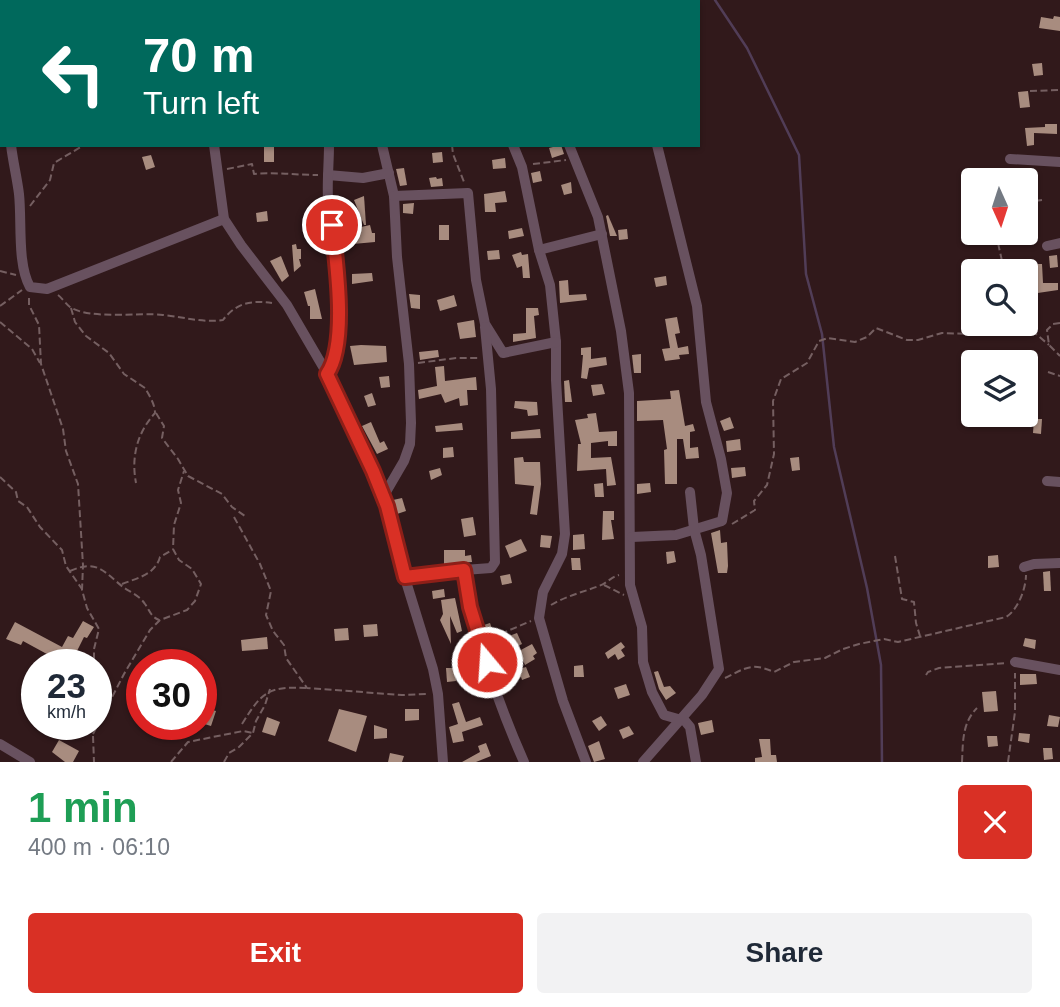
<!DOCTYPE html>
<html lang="en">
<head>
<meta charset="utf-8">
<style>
  :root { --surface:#fff; --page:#f2f2f3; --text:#1f2937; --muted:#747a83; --accent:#d93025 }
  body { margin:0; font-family:Arial,sans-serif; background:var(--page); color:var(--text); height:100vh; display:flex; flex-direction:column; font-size:26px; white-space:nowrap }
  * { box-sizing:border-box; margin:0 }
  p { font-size:23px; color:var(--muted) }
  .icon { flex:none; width:38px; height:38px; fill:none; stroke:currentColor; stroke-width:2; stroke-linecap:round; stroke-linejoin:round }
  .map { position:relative; height:762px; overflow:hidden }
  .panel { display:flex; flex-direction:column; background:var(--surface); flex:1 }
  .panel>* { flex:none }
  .banner { position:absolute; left:0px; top:0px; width:700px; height:147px; box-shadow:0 2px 5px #0004; background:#00695c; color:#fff; overflow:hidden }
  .needle { width:46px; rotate:177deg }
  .tools { position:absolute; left:961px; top:168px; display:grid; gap:14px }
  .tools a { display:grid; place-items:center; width:77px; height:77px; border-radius:7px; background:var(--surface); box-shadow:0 2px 5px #0004; font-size:35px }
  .speed { position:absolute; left:21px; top:649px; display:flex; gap:14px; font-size:35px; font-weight:700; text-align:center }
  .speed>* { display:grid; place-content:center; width:91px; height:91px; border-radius:50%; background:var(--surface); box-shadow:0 2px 5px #0004; line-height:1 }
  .speed small { font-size:18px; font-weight:400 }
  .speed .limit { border:10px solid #d22; background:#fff; color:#111 }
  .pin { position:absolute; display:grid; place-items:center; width:60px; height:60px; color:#fff; margin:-30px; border:4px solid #fff; border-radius:50%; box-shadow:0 2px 7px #0007 }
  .me { position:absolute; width:77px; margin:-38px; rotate:342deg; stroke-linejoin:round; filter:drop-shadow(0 0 5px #0008) }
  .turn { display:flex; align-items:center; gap:24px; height:147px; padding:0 28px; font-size:32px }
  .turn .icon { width:91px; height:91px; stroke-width:2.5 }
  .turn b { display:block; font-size:49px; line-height:60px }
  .round { display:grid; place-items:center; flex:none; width:74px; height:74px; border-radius:7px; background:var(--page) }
  .head { display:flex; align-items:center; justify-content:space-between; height:119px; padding:0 28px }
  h1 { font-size:42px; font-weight:600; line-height:52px; color:#1e9e55 }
  .action { display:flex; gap:14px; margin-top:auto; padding:14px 28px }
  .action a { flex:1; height:80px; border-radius:7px; background:var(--accent); color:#fff; font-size:28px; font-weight:600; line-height:80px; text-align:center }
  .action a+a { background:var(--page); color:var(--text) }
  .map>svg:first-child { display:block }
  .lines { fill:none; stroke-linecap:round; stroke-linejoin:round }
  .stream { stroke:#513d57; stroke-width:2.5 }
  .building { fill:#a88c7f }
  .path { stroke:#755f61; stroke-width:2; stroke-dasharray:7 3.5; stroke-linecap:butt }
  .street { stroke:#68515f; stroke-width:10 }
  .route-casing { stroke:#8d1f18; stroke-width:18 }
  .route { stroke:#d93025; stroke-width:12 }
</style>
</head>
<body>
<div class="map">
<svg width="1060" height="762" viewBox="0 0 1060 762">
  <rect width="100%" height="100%" fill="#31191b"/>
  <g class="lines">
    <polyline class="stream" points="715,0 747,48 799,155 806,274 822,334 834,447 867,588 881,665 882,762"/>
  </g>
  <g class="building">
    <polygon points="1054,16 1060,17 1060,31 1039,28 1041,17 1053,19"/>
    <polygon points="1042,63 1043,75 1034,76 1032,64"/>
    <polygon points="1028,91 1030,107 1020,108 1018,92"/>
    <polygon points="1045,124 1057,124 1057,134 1034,133 1034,145 1027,146 1025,128 1045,127"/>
    <rect x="264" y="145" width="10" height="17"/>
    <polygon points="561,145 564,154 552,158 549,148"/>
    <polygon points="442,152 443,162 433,163 432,153"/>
    <polygon points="151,155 155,167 146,170 142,157"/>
    <polygon points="505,158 506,168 493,169 492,160"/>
    <polygon points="404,168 407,185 400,186 396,169"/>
    <polygon points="540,171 542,181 533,183 531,173"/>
    <polygon points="436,177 437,179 442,178 443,186 431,187 429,178"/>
    <polygon points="571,182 572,193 564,195 561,185"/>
    <polygon points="505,191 507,202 495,203 496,212 485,212 484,194"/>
    <polygon points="364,196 366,225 364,225 354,200"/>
    <polygon points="414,203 413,214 403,213 403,204"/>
    <polygon points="267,211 268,221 257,222 256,213"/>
    <polygon points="608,215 617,236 610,236 606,216"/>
    <polygon points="370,225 372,233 375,233 375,242 353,244 351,233 361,233 361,227"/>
    <rect x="439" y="225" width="10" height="15"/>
    <polygon points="522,228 524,236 509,239 508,231"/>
    <polygon points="627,229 628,239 619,240 618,230"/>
    <polygon points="296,244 297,249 301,249 301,259 299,259 301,266 294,272 292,245"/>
    <polygon points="499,250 500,259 488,260 487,251"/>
    <polygon points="521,252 522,255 528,254 530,278 523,278 522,266 517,268 512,255"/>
    <polygon points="1057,255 1058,267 1050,268 1049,256"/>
    <polygon points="281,256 289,276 282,282 270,261"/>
    <polygon points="1033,264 1042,264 1043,283 1058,283 1058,290 1031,294 1031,286 1035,286"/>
    <polygon points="372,273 373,281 352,284 352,274"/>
    <polygon points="666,276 667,285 656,287 654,278"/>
    <polygon points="568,280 569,295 586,294 587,300 560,303 559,281"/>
    <polygon points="315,289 322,319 310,319 310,306 308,306 304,292"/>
    <polygon points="409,294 420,295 420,309 411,308"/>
    <polygon points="454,295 457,306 440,311 437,300"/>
    <polygon points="526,308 538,308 539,315 534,316 536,338 513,342 513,334 526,333"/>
    <polygon points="677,317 680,333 675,334 678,348 688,346 689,354 679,355 680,359 665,361 662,349 670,348 665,319"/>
    <polygon points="474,320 476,337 460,339 457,323"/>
    <polygon points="361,345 386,346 387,362 354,365 350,346"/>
    <polygon points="591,347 591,359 606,357 607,365 589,368 587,379 581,378 583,355 581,355 581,348"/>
    <polygon points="438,350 439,357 420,360 419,352"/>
    <polygon points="641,354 641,373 634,373 632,355"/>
    <polygon points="444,366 445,381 476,377 477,390 467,390 468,405 460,406 459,398 445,403 441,394 419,399 418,390 437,386 435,367"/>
    <polygon points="389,376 390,387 381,388 379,377"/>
    <polygon points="569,380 572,402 565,402 564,381"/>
    <polygon points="602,384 605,394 593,396 591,385"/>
    <polygon points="679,390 685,426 693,424 695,431 690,432 690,448 698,447 699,458 686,459 683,439 677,439 677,484 665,484 664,450 667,449 663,420 637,421 637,401 671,399 670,391"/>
    <polygon points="372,393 376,405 368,407 364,396"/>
    <polygon points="515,401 537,402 538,415 528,416 527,410 514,408"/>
    <polygon points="596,413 599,432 617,431 617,446 608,446 608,441 591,443 591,458 611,457 616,485 607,486 606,469 577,471 578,444 581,444 575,420 588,418 587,414"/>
    <polygon points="730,417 734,428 724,431 720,421"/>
    <polygon points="1034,419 1042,419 1041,434 1033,433"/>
    <polygon points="371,422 380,443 384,441 388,449 377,454 362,426"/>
    <polygon points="462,423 463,430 436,432 435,426"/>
    <polygon points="540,429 541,438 511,439 511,432"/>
    <polygon points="740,439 741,450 727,452 726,441"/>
    <polygon points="453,447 454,457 443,458 443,448"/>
    <polygon points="523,457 524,462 540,462 541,484 537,515 530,514 534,486 515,484 514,458"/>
    <polygon points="799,457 800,470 792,471 790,458"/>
    <polygon points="745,467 746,476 732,478 731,468"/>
    <polygon points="440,468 442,475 431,480 429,471"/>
    <polygon points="603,483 604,497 595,497 594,484"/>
    <polygon points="650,483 651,492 637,494 637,484"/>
    <polygon points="402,498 406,511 397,514 393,500"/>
    <polygon points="603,511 614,511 614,520 611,520 614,539 602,540"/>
    <polygon points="473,517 476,535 464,537 461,519"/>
    <polygon points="720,530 721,543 727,542 728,566 727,573 718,573 711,533"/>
    <polygon points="584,534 585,549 573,550 573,535"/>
    <polygon points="541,535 552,536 550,548 540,547"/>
    <polygon points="521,539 527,551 510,558 505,546"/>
    <polygon points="444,550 465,550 465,556 471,555 472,562 444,564"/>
    <polygon points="674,551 676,562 667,564 666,552"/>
    <polygon points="998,555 999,567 988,568 988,556"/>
    <polygon points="571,558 580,558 581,570 572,570"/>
    <polygon points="1050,571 1051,591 1044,591 1043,572"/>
    <polygon points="510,574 512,583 502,585 500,576"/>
    <polygon points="444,589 445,597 433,599 432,591"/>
    <polygon points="455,598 462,631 457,633 450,616 451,644 440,620 443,614 441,600"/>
    <polygon points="83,621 94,627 87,638 84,637 76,653 84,657 80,665 67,665 23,641 21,645 6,639 15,622 62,647 68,636 73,638"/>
    <polygon points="490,623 497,642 489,645 484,625"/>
    <polygon points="377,624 378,636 364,637 363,625"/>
    <polygon points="348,628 349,640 335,641 334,629"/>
    <polygon points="517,633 522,644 514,648 509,636"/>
    <polygon points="267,637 268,649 242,651 241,640"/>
    <polygon points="1025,638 1036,640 1035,649 1023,646"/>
    <polygon points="621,642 625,647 621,650 625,656 618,660 615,654 608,659 605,653"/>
    <polygon points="532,644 537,653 533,656 535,659 525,665 519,651"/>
    <polygon points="583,665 584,677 574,677 574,666"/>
    <polygon points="526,667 530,677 522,680 521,677 505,684 500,672 508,668 510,672"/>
    <polygon points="446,668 454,668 456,681 447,682"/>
    <polygon points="658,671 664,687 670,686 676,693 666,700 659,689 654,672"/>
    <polygon points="1020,674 1036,674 1037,684 1020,685"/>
    <polygon points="626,684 630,695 618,699 614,688"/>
    <polygon points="996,691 998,711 984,712 982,692"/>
    <polygon points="459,702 466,722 480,717 483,725 462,732 464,741 453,743 449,727 458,724 452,704"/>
    <polygon points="205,708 216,711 211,726 201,723"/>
    <polygon points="339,709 367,716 356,752 328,741"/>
    <polygon points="405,709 419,709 419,720 405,721"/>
    <polygon points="1049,715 1060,717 1058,727 1047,726"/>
    <polygon points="601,716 607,725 599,731 592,721"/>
    <polygon points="267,717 280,722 275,736 262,732"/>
    <polygon points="712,720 714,732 701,735 698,723"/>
    <polygon points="374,725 387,729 387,738 374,739"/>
    <polygon points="629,726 634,734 623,739 619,730"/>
    <polygon points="1019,733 1030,734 1029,743 1018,741"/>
    <polygon points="987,736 997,736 998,746 988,747"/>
    <polygon points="759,739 770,739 771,755 776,755 777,762 755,762 755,758 762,757"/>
    <polygon points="59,740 79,751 73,762 65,762 52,752"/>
    <polygon points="599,741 605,759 594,762 588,746"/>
    <polygon points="486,743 491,756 476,762 462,762 480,752 478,746"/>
    <polygon points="1043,748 1052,748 1053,759 1044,760"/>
    <polygon points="390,753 404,756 402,762 388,762"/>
  </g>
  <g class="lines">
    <g class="path">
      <polyline points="430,0 430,2"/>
      <polyline points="1030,91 1060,90"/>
      <polyline points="452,145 453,154 464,182"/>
      <polyline points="533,164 566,160"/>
      <path d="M227,169l25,-5 2,10c22,-2 42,1 64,1"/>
      <polyline points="1026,202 1042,200"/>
      <polyline points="30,206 50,180 54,163 84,145"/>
      <path d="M998,233c-2,13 6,25 4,38"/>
      <polyline points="0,271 16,275"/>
      <path d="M58,295c4,3 8,9 12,12 20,13 68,5 93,8 21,2 39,8 60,5 13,-17 28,-20 49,-17"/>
      <polyline points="29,298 29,305 39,325 41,364 63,429 66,451 78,484 83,565 82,590 87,608 99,629 94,649 94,665"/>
      <polyline points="0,306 22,290"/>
      <path d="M71,308l4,14 11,14 23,17 15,21 21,14c4,7 10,16 10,25 -18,20 -24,44 -19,70"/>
      <polyline points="0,322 32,349 40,363"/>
      <polyline points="1060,323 1053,324 1047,330 1049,345 1060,356"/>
      <polyline points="418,363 456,358 478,358"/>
      <polyline points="1048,372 1060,376"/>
      <polyline points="156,413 164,426 162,438 178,459 188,476 222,494 232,507 245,516"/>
      <polyline points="0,477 16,492 18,501 27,507 40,527 62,550 66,566 82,589"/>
      <polyline points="234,517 260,564 271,591 266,615 273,631 284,645 286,658 307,688 402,695 428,694"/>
      <polyline points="732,524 755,510 754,501 767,485 774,454 773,401 781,379 807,363 819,341 828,338 855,342 867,337 876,328 907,340 918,340 942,333 972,334 993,330 1036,334 1049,345"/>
      <polyline points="895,556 902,599 914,602 916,623 920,636"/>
      <path d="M70,571c27,-12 33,0 53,16 7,5 17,9 22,17 5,7 5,12 14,16"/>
      <path d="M122,584c15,-6 33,-9 38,-27l12,-7"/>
      <polyline points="604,585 624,595"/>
      <path d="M551,605c15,-9 32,-13 48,-19 8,-3 12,-9 20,-11"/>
      <polyline points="491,638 531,621"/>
      <polyline points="926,675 928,672 939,668 1006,663"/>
      <path d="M725,678c21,-10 26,-16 49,-6l20,-10 31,-4 18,-9 16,-5 25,-5 14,3 108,-25c12,-7 20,-29 20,-42"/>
      <path d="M242,724c20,-32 26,-38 64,-36"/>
      <polyline points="93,734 124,674 150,630 160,620 187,610 195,601 201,584 192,569 179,560 173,549 174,525 181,503 178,490 184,471"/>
      <polyline points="93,736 94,762"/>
      <polyline points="171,762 188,742 243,731 253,733"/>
      <polyline points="224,762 229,753 239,747 253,733 256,721 265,705 270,689"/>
      <path d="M962,762c1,-20 0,-39 15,-54"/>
      <polyline points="1008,762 1015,712 1015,673"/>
    </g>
    <g class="street">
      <polyline points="19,0 19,2"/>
      <polyline points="169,0 170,2"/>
      <polyline points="329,0 330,2"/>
      <polyline points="478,0 478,2"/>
      <polyline points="541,0 541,2"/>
      <polyline points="177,2 182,0"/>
      <path d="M11,145c2,17 6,33 8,49 3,28 -2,70 11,93l17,2 177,-70"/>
      <polyline points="214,145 224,219 241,245 287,305 332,382 387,506 396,549 433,669 438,694 443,762"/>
      <polyline points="382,145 394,196 397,257 409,364 411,423 410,444 404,461 383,497"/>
      <polyline points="513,145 522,167 539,250 550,285 556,342 556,380 565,534 562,554 543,592 539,618 563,701 586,762"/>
      <polyline points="569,145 598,217 621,331 629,393 630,585 642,627 643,662 652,692 664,715 685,721 690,727 696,762"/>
      <polyline points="1010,159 1060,162"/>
      <polyline points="328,175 363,178 389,173"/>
      <polyline points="394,196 468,193 476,280 485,324 503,353 556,342"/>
      <polyline points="1047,246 1060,243"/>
      <polyline points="539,250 602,234"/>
      <path d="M328,374c24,-35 4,-132 0,-175 -1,-18 1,-36 1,-54"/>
      <polyline points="1047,481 1060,482"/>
      <polyline points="632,537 676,535 722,521 727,493 721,459 706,402 697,306 657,145"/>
      <polyline points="1024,567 1034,564 1060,563"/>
      <polyline points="464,570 491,568 495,562 491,389 485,327"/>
      <path d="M405,577l59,-7c11,66 33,131 60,192"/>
      <polyline points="1015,662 1060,670"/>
      <polyline points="0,744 30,762"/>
      <polyline points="643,762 702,695 719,669 701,555 694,529 690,492"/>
    </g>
  </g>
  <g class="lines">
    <g class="route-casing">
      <path id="route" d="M332,225c4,37 16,119 -5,149l46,97 14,35 18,71 59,-7 6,37 17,55"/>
    </g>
    <use href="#route" class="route"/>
  </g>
</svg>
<div class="tools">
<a><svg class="needle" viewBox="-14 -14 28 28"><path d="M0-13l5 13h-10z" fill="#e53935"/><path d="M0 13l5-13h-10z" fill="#747a83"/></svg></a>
<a><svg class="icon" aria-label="search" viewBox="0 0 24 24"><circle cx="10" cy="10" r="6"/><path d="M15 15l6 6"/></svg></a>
<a><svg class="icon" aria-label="layers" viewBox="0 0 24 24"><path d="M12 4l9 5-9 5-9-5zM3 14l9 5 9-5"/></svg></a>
</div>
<div class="speed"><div>23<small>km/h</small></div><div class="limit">30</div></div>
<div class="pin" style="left:332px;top:225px;background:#d93025"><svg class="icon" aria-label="arrive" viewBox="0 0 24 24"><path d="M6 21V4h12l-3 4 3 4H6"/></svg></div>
<svg class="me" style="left:487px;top:662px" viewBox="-20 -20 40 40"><circle r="17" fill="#d93025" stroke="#fff" stroke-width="3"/><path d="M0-11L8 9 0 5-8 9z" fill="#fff"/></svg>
<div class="banner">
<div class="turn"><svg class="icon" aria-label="left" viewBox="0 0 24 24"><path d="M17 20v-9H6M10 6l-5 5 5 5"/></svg><div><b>70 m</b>Turn left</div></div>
</div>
</div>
<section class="panel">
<div class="head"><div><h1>1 min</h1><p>400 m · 06:10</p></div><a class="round" style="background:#d93025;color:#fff"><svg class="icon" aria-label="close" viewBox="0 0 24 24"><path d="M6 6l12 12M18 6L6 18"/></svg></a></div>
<div class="action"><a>Exit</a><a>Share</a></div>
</section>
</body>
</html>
